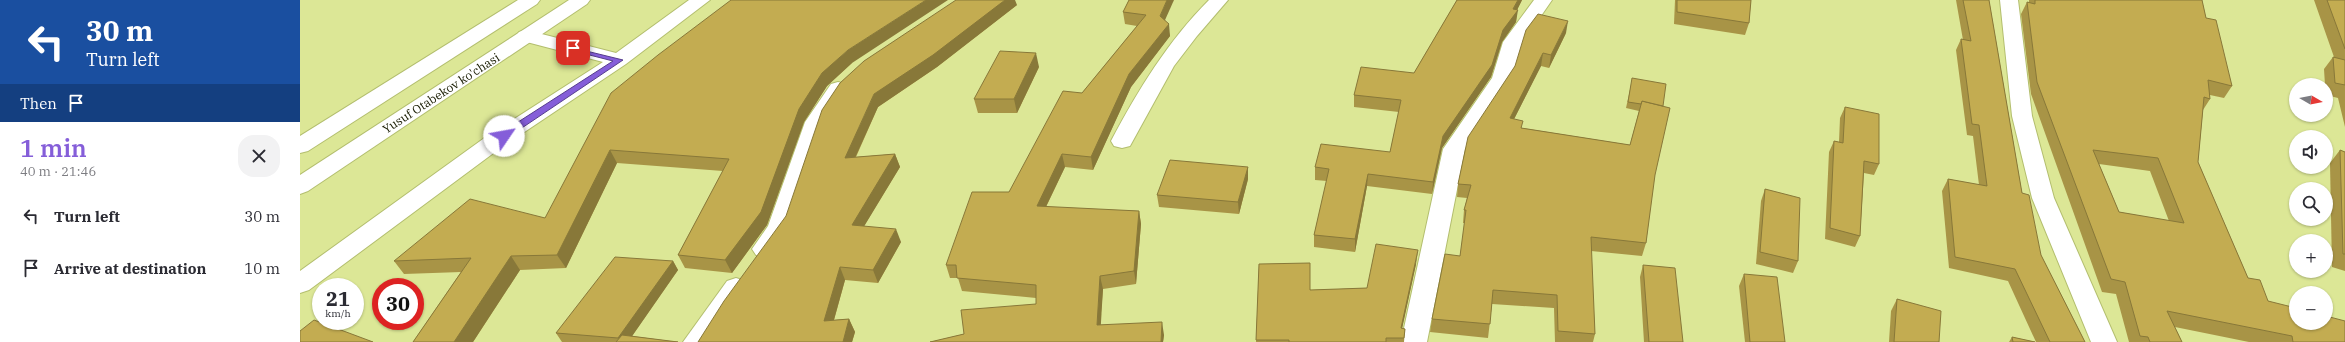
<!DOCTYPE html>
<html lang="en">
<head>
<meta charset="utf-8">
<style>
  :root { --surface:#fff; --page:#f2f2f3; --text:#2b2b33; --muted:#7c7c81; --accent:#855ed9 }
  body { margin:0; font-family:"IBM Plex Serif",serif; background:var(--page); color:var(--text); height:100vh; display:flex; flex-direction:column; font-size:15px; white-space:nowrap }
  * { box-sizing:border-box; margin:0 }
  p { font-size:13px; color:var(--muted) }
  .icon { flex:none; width:22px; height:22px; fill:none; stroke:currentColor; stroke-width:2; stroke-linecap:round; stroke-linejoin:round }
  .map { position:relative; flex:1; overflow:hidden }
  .panel { display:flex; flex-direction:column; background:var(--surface); width:300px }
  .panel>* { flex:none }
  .guide { background:#1a4fa0; color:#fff; overflow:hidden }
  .needle { width:26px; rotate:99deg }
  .controls { position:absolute; left:1989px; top:78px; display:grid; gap:8px }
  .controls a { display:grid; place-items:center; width:44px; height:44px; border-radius:50%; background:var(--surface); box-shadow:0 1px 3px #0004; font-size:20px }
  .speed { position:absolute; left:12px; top:278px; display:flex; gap:8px; font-size:20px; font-weight:700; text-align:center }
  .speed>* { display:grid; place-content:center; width:52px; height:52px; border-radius:50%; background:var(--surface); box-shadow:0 1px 3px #0004; line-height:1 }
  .speed small { font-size:10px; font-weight:400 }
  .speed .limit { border:6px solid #d22; background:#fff; color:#111 }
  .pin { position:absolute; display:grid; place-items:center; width:34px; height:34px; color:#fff; margin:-17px; border-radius:8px; box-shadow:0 2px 6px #0006 }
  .me { position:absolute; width:44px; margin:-22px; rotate:57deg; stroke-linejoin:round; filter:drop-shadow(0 0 3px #0008) }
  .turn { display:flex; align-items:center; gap:14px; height:84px; padding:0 20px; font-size:18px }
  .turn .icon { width:52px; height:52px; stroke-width:2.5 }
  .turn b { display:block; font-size:28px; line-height:34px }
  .then { display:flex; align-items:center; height:38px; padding:0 20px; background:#0003; gap:8px; font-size:15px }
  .round { display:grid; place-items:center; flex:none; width:42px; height:42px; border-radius:16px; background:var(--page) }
  .overview { display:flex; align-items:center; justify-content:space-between; height:68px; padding:0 20px }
  h1 { font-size:24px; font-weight:600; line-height:30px; color:var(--accent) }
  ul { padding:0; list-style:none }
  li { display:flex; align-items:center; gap:12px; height:52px; padding:0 20px }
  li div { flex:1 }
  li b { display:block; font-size:15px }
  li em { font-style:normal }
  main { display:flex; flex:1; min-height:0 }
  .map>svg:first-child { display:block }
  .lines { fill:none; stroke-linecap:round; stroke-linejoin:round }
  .minor-casing { stroke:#b3be6e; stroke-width:2 }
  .primary-casing { stroke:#b3be6e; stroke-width:2 }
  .minor { fill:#fff; fill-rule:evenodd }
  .primary { fill:#fff; fill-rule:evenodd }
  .wall { fill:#a89446; fill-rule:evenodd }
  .shaded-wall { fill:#887839 }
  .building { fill:#c3ac51; stroke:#887839; fill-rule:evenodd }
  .route { fill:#855ed9; stroke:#563d8d }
  .labels { text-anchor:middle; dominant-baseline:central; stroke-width:3; stroke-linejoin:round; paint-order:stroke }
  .street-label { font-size:12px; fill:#181b00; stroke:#fff }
</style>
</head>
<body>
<main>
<section class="panel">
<div class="guide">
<div class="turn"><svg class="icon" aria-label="left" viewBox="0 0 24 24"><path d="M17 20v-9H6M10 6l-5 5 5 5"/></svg><div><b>30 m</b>Turn left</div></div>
<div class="then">Then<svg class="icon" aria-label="arrive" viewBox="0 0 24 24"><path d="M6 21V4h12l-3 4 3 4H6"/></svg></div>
</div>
<div class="overview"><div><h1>1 min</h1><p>40 m · 21:46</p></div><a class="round"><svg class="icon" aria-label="close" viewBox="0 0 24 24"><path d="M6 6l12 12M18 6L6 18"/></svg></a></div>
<ul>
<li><svg class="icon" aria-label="left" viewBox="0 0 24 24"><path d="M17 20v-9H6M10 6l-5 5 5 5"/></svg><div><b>Turn left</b></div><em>30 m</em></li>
<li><svg class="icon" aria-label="arrive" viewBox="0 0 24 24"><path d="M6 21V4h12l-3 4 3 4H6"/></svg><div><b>Arrive at destination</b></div><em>10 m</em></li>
</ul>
</section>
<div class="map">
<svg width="2045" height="342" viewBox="0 0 2045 342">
  <rect width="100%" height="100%" fill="#dce796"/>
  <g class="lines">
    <g class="minor-casing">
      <g id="minor">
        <polygon points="389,0 410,0 326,64 199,149 9,290 0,293 0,271 183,139 303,62 219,40 216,36 219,32 226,30 316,53"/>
        <path d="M909,0h19l-31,36 -23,30 -44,80 -8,2 -8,-2 -3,-5c27,-51 57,-100 98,-141z"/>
        <polygon points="1234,0 1252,0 1223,42 1212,78 1165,149 1127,342 1101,342 1143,149 1192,78 1203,42"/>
        <polygon points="1700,0 1718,0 1732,116 1754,198 1817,342 1791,342 1732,198 1712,116"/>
        <polygon points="538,82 545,84 548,88 525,122 491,228 472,255 464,258 456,255 452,249 468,226 505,122 531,84"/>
        <polygon points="436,278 445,281 448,287 410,342 383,342 427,281"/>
      </g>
    </g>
    <g class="primary-casing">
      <g id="primary">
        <polygon points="218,0 240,0 237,4 8,151 0,153 0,136"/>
        <polygon points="269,0 290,0 287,4 8,191 0,194 0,175"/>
      </g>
    </g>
    <use href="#minor" class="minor"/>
    <use href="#primary" class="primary"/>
  </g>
  <g class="wall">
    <polygon points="431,0 552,63 527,86 504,122 467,225 432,273 385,268 378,255 423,171 317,163 266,268 220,270 173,342 113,342 161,272 104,274 94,261 245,218"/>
    <polygon points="656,0 717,5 637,67 578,107 556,157 595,154 600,167 564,226 601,242 578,283 545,280 534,320 549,319 555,332 552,342 398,342"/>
    <polygon points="829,0 865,20 870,36 831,87 793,170 765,167 746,207 839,211 841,224 836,284 803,289 800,325 864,335 863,342 630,342 664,334 736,304 736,298 662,291 658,278 650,278 646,265 709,192 782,93 837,26 825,24 823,12"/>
    <polygon points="1157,0 1222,0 1217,10 1216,22 1202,42 1191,77 1142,148 1132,194 1067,186 1055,252 1014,247 1014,235 1027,181 1015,180 1015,167 1090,152 1099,112 1054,107 1054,95 1114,73"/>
    <polygon points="1375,0 1451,0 1449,23 1445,35 1374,24"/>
    <polygon points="1656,0 1689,0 1722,193 1741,255 1785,342 1736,342 1708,281 1649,268 1642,191 1648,179 1679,185 1673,136 1667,135 1656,50 1661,39 1663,40"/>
    <path d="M1729,0h173l4,18 26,68 -8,12 -14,-3v4l-7,11 -5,52 50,116 20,23 77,41h-96l-74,-15 7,15h-53l-13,-48 -14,-2 -71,-198 -10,-80 6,-12h2zM1799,164l51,7 19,50 -50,-9z"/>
    <polygon points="2014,0 2045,0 2045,127 2038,98 2026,95 2026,85 2025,85 2024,69 2033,57 2034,57"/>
    <polygon points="1266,33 1249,68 1241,66 1214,119 1222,128 1330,145 1339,111 1326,108 1331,85 1363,106 1346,243 1342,256 1291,251 1295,334 1293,342 1255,342 1254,308 1192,304 1188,338 1130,332 1132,319 1160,256 1165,223 1163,223 1164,210 1167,198 1157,197 1158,184 1215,66"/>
    <polygon points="739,67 717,113 678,113 674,99"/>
    <polygon points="1545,107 1579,164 1574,175 1564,173 1560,236 1555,247 1525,239 1529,152 1534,141 1539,142 1540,118"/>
    <polygon points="2040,150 2045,152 2045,271 2032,267 2030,163"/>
    <polygon points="948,167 948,179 939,214 859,207 857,195"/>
    <polygon points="1465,189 1498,261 1493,273 1456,264 1461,201"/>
    <polygon points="373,261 378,270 332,336 378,342 262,342 256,333"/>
    <polygon points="959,264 1011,290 1067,288 1116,264 1102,328 1105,329 1104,342 956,342"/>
    <polygon points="1343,265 1383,342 1344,342 1340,277"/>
    <polygon points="1444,274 1485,342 1445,342 1439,286"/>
    <polygon points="1597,299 1639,342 1589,342 1591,311"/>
    <polygon points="1712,337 1735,342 1709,342"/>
  </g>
  <g class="shaded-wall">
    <polygon points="626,0 648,0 552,63 527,86 504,122 467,225 432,273 425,260 499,109 522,73 548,50"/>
    <polygon points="705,0 715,0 717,5 637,67 578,107 549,171 545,158 574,94"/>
    <polygon points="867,0 874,0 861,29 860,16"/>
    <polygon points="1218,0 1222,0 1216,12 1218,10 1216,22 1202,42 1191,77 1142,148 1132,194 1133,182 1143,136 1203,30"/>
    <polygon points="1268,21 1266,33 1249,68 1251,55"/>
    <polygon points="869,24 870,36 831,87 793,170 791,157 829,74"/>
    <polygon points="736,53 739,67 717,113 714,99"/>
    <polygon points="1243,53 1241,66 1208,131 1210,118"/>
    <polygon points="310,150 317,163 266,268 257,255"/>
    <polygon points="595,154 600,167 557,238 552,225"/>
    <polygon points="762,154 765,167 740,219 737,206"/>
    <polygon points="948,167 948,179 939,214 938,202"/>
    <polygon points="1068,174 1067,186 1055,252 1055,239"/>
    <polygon points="839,211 841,224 836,284 834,271"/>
    <polygon points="596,229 601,242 578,283 573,270"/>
    <polygon points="1118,250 1116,264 1100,338 1101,328"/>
    <polygon points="211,256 220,270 173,342 154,342"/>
    <polygon points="373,261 378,270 328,342 321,342 318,338"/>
    <polygon points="540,267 545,280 530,334 524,321"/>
    <polygon points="800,276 803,289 800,338 797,325"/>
    <polygon points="549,319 555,332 552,342 543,342"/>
    <polygon points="862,322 864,335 863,342 861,342"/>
  </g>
  <g class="building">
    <polygon points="431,0 626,0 548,50 522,73 499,109 461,212 425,260 378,255 429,159 310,150 257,255 211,256 154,342 113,342 171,258 94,261 170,199 245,218 311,93 358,55"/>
    <polygon points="656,0 705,0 633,55 574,94 545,158 595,154 552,225 596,229 573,270 540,267 524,321 549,319 543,342 398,342 424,301 486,216 522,110 540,83 564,61"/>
    <polygon points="829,0 867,0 860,16 869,24 829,74 791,157 762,154 737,206 839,211 834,271 800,276 797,325 862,322 861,342 630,342 664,334 661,310 736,304 736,285 657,278 656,265 646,265 672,192 709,192 763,91 782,93 846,15 823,12"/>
    <polygon points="1157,0 1218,0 1213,9 1218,10 1203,30 1192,65 1143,136 1133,182 1068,174 1055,239 1014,235 1029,169 1015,167 1021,144 1090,152 1101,100 1054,95 1061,67 1114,73"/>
    <polygon points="1377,0 1451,0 1449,23 1377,12"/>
    <polygon points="1663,0 1689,0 1722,193 1729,195 1741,255 1785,342 1750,342 1715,269 1655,257 1648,179 1687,186 1679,125 1672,124 1661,39 1671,41"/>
    <path d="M1735,0h167l4,18 10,2 16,66 -24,-6 2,19 -6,-2 -6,65 50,116 12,2 8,21 28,7v15h30v-7l19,5v21h-52l-1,-6 -125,-25 15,31h-32l-2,-5 -8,-1 -15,-54 -14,-3 -74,-197 -10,-80 8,2zM1793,150l65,8 26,65 -65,-11z"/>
    <polygon points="2027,0 2045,0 2045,49"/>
    <polygon points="1238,14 1268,21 1251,55 1243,53 1210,118 1223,121 1221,128 1330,145 1342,101 1370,108 1355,175 1346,243 1291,237 1295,334 1258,331 1257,295 1193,290 1190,324 1132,319 1145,254 1160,256 1166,210 1164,210 1171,185 1158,184 1168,137 1215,66 1226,30"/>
    <polygon points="700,51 736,53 714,99 674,99"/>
    <polygon points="2033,57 2045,60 2045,85 2035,83"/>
    <polygon points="1332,78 1366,84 1363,106 1342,101 1341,104 1328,102"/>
    <polygon points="1545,107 1579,114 1579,164 1564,161 1560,236 1530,228 1534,141 1543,143"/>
    <polygon points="2040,150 2045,152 2045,254 2043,254"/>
    <polygon points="870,160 948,167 938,202 857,195"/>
    <polygon points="1465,189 1500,198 1498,261 1460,252"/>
    <polygon points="1076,244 1118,250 1101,328 1105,329 1104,338 1086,338 1086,342 989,342 989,340 956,340 959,264 1010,263 1010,290 1067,288"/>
    <polygon points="315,257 373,261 318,338 256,333"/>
    <polygon points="1343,265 1375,268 1383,342 1349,342"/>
    <polygon points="1444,274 1477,277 1485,342 1450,342"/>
    <polygon points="1597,299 1641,311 1639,342 1594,342"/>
    <polygon points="14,320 73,342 0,342 0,331"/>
    <polygon points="322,335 378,342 316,342"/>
    <polygon points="1712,337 1735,342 1713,342"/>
  </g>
  <polygon class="route" points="270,47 323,60 207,138 201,138 201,133 313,61 270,50"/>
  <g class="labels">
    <g class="street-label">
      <text transform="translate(141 93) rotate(-33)">Yusuf Otabekov ko'chasi</text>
    </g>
  </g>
</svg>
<div class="controls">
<a><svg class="needle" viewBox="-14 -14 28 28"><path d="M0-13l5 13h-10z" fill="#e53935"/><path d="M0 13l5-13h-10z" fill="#7c7c81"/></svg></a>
<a><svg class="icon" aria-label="sound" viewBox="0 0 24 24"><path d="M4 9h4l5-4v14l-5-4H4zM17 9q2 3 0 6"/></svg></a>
<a><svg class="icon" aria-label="search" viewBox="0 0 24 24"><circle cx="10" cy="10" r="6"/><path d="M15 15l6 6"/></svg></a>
<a>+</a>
<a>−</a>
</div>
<div class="speed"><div>21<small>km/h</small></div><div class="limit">30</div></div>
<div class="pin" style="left:273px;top:48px;background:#d93025"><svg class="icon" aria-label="arrive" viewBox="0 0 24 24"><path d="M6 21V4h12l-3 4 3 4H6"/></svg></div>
<svg class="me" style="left:204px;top:136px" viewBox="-20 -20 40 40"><circle r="19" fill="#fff"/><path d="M0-13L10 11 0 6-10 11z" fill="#855ed9"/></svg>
</div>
</main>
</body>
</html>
